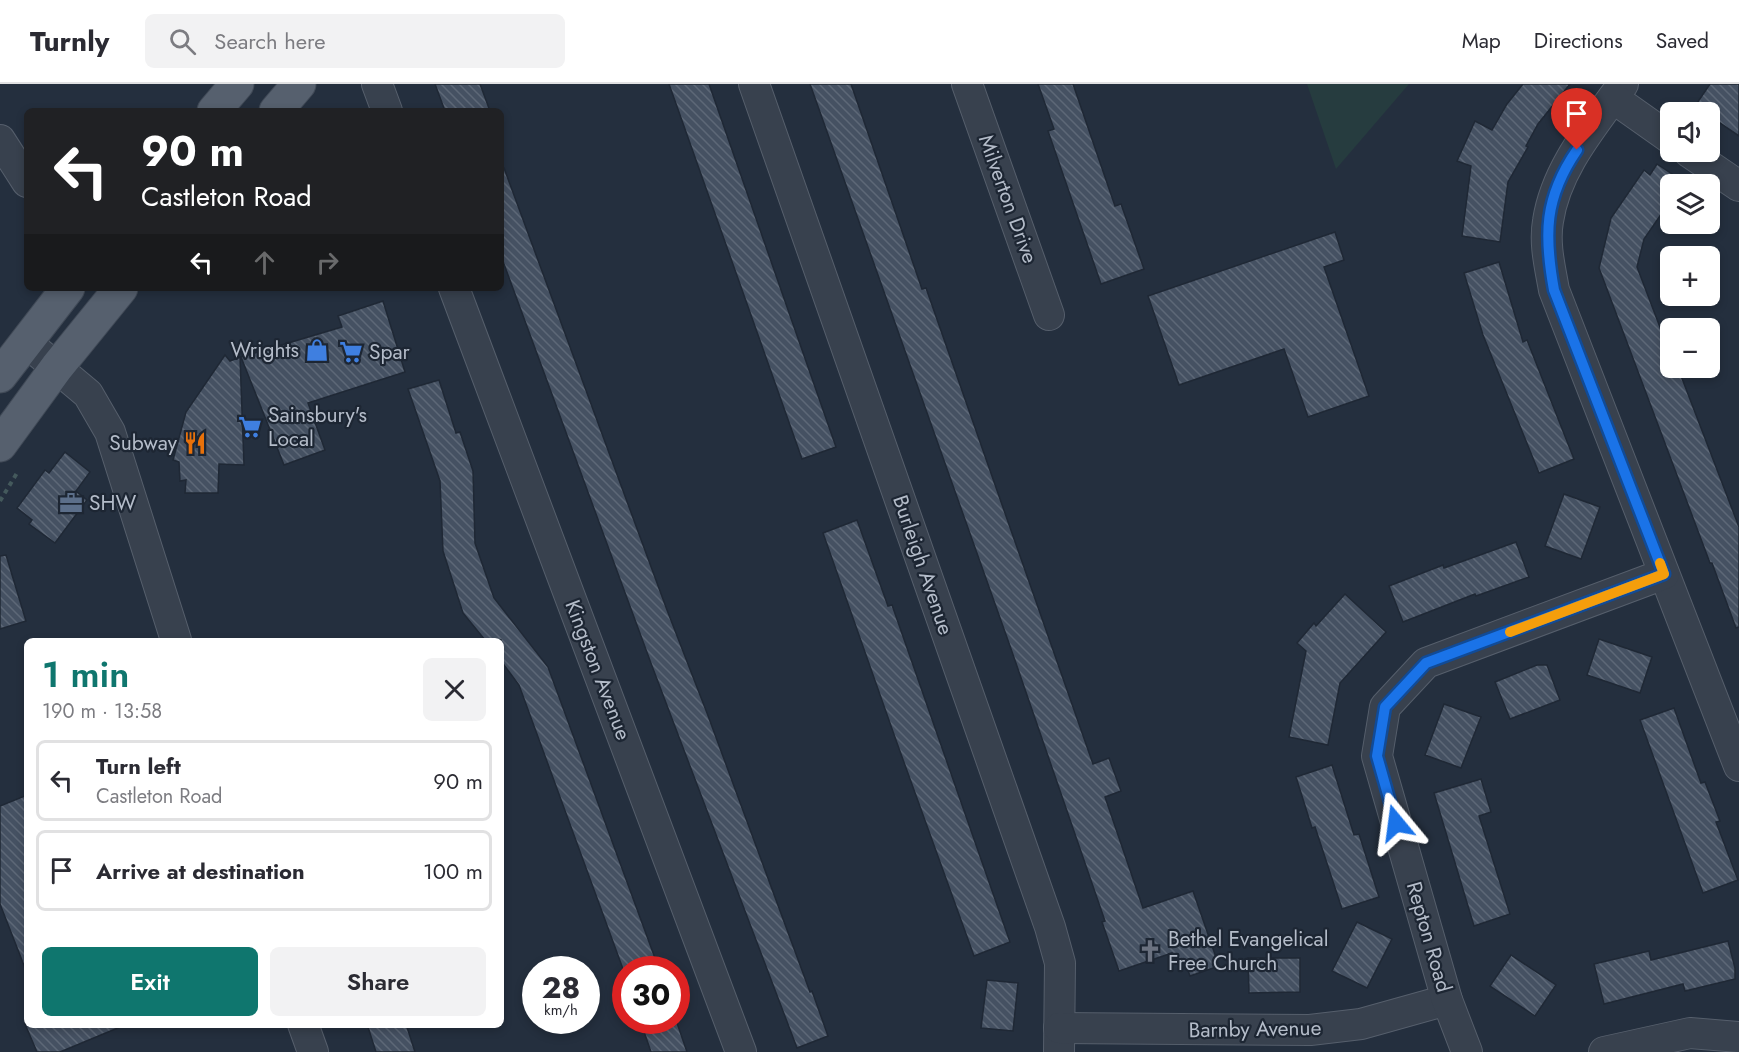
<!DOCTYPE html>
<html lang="en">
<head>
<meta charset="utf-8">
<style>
  :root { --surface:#fff; --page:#f2f2f3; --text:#2b2b33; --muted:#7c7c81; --line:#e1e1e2; --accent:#0f766e }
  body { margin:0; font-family:Jost,sans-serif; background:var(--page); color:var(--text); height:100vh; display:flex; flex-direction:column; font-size:22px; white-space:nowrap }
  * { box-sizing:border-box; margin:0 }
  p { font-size:20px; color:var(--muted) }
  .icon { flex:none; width:33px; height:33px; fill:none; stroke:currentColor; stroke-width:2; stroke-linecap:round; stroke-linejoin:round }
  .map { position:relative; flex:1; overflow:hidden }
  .side { position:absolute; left:24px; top:554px; width:480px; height:390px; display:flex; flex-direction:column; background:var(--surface); border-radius:9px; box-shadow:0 3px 9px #0003 }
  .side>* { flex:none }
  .hud { position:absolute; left:24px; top:24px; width:480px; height:183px; border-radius:9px; box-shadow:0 3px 9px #0003; background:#202124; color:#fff; overflow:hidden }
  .fabs { position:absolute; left:1660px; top:18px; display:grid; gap:12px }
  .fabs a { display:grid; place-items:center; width:60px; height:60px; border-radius:9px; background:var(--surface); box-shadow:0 3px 9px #0003; font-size:30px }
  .speed { position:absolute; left:522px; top:872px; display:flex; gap:12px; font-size:30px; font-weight:700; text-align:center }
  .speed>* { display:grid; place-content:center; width:78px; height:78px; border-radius:50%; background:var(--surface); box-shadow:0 3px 9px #0003; line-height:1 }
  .speed small { font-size:15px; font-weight:400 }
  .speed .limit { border:9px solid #d22; background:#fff; color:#111 }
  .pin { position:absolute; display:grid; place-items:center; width:51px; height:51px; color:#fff; margin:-62px -26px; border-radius:50% 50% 50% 0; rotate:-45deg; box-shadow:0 0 6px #0007 }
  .pin .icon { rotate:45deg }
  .me { position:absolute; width:66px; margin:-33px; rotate:344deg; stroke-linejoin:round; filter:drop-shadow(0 0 4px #0008) }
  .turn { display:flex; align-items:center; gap:21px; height:126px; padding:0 18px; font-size:27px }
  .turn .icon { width:78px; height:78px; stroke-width:2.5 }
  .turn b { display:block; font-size:42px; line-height:51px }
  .lanes { display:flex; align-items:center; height:57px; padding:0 18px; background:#0003; justify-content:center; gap:30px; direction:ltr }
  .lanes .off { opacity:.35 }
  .round { display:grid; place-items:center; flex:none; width:63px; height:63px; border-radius:9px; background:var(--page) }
  .headline { display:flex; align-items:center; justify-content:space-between; height:102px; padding:0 18px }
  h1 { font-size:36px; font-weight:600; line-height:45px; color:var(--accent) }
  .button { display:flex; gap:12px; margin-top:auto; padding:12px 18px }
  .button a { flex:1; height:69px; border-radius:9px; background:var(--accent); color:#fff; font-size:24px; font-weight:600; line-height:69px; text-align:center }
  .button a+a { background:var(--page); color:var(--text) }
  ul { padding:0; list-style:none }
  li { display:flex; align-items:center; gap:18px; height:81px; margin:0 12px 9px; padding:0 6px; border:3px solid var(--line); border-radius:9px }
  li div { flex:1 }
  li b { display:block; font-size:22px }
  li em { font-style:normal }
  header { display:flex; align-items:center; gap:36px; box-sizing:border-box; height:84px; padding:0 30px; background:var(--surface); border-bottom:2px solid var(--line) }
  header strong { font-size:28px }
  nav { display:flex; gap:33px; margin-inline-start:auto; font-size:21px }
  .search { width:420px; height:54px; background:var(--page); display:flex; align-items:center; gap:15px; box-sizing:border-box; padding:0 21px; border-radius:9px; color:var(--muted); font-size:22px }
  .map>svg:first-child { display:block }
  .park { fill:#263c3f }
  .building { fill:url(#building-back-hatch); stroke:#1f2835; stroke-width:1.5 }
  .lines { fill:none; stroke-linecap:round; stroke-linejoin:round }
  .minor-casing { stroke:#565f6c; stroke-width:32 }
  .major-casing { stroke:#414a57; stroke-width:35 }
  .path { stroke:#44595c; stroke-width:4; stroke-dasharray:4.5 4.5; stroke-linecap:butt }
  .minor { stroke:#38414e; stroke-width:30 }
  .major { stroke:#56606e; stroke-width:33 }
  .route-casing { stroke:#114b97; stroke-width:15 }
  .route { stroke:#1a73e8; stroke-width:10 }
  .slow { stroke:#f59e0b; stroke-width:10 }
  .labels { text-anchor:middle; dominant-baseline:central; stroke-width:4.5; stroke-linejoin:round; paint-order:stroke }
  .street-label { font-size:21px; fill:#b4bcc9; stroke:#1d2633 }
  .poi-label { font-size:21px; fill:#b4bcc9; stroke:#1d2633; text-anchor:start }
</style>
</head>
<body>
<header>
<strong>Turnly</strong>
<div class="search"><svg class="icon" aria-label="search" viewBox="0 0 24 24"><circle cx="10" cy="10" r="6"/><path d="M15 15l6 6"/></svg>Search here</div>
<nav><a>Map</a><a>Directions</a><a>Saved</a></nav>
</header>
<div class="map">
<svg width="1739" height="968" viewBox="0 0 1739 968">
  <defs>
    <pattern id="building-back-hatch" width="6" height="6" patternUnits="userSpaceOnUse" patternTransform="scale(1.5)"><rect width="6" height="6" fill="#455162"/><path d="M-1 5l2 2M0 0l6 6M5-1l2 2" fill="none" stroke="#5d6877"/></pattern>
  </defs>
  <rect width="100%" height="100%" fill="#242f3e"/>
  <polygon class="park" points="1307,0 1409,0 1336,85"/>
  <g class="building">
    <polygon points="435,0 480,0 490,27 445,27"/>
    <polygon points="669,0 709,0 836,363 802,375"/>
    <polygon points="810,0 851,0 922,205 926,204 1093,680 1109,674 1121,707 1105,713 1143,824 1193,807 1219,882 1190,892 1184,876 1175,879 1172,869 1119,887 1102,838 1105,837 1010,562"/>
    <polygon points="1038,0 1073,0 1115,122 1121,120 1144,185 1101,200 1048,47 1054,45"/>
    <polygon points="1523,0 1570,0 1538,40 1526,62 1528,63 1508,98 1500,158 1462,152 1471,82 1457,77 1475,37 1492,46 1507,20"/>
    <polygon points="1710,0 1739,0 1739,52 1710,32 1710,28 1704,28 1695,22"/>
    <polygon points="1657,80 1684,98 1682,100 1671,100 1671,116 1644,155 1637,183 1671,272 1671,284 1678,284 1739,443 1739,543 1736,544 1712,479 1710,479 1599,184 1611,134 1644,86 1650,91"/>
    <polygon points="504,84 667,526 707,629 810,908 812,907 828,952 797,964 652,582 501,172 501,85"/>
    <polygon points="1335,148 1344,176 1324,183 1369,312 1308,333 1284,265 1179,301 1148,212"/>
    <polygon points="1499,178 1523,258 1527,256 1574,375 1539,389 1483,251 1464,189"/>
    <polygon points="383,217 405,288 308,319 325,366 284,381 241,273 342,243 338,232"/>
    <polygon points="225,271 230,277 240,273 244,381 219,380 218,409 185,409 186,396 180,397 179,378 173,376 186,328"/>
    <polygon points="439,296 456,349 460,348 473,387 475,459 494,514 548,583 659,885 623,885 519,601 501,577 501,556 485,556 463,529 443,467 440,397 408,305"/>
    <polygon points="65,368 90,388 76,407 87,416 55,459 29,440 32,436 17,424 45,386 49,389"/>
    <polygon points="1564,410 1600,423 1581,475 1545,462"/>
    <polygon points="857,436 888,522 892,521 1010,858 974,872 897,659 823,449"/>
    <polygon points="1516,458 1529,493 1476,512 1475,510 1403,538 1389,502 1443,481 1444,484"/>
    <polygon points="6,471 26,537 0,545 0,472"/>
    <polygon points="1345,510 1386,548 1340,599 1328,661 1289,653 1306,567 1297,559 1314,539 1316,542"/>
    <polygon points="1599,555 1652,573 1640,609 1587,591"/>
    <polygon points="1537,581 1547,581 1560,616 1510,635 1495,598"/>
    <polygon points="1444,620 1481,633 1461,684 1425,671"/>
    <polygon points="1674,624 1701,699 1705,698 1720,737 1716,738 1738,796 1703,809 1640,636"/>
    <polygon points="1332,681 1354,751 1359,750 1379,813 1342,825 1315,743 1312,744 1296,693"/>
    <polygon points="1481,695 1491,728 1479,732 1510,830 1474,842 1434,709"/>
    <polygon points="27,711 27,884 25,884 0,820 0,722"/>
    <polygon points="1357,838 1392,855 1367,904 1332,887"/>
    <polygon points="1728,857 1735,884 1735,895 1685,907 1683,900 1604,920 1594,880 1649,867 1651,876"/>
    <polygon points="1511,871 1556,901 1535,932 1490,902"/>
    <polygon points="1248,874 1300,874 1300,908 1249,909"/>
    <polygon points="987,896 1018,899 1013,947 981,944"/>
    <polygon points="640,936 676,936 687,968 651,968"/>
    <polygon points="25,940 125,940 125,941 60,968 37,968"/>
    <polygon points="367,940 406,940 415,968 376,968"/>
  </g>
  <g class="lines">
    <g class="minor-casing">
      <g id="minor">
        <polyline points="377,0 387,27"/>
        <polyline points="754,0 1050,843 1060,879 1059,968"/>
        <polyline points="967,0 1049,231"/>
        <path d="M1623,0c-30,42 -67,84 -75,137 -4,23 2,46 6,69l185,476"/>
        <polyline points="1613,14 1671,55"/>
        <polyline points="0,56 27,98"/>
        <polyline points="1689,68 1739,102"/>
        <polyline points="454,204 741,968"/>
        <polyline points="26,258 88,310 110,348 176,556"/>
        <polyline points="303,940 313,968"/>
        <polyline points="1059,944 1310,946 1361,940 1447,916"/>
        <polyline points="1467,968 1447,916 1377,672 1385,623 1426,579 1664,490"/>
        <polyline points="1604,968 1690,949 1739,953"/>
      </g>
    </g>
    <g class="major-casing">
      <g id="major">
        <polyline points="214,27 237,0"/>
        <polyline points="276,27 299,0"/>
        <polyline points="0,292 68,204"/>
        <polyline points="0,361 57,283 121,204"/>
      </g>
    </g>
    <polyline class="path" points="0,417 17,389"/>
    <use href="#minor" class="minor"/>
    <use href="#major" class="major"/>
  </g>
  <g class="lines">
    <g class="route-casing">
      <path id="route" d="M1396,739l-19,-67 8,-49 41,-44 238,-89 -110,-284c-10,-55 -10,-92 23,-140"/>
    </g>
    <use href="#route" class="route"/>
    <polyline class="slow" points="1510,548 1664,490 1660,479"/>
  </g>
  <defs>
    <g id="shop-bare" transform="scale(1.8)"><path d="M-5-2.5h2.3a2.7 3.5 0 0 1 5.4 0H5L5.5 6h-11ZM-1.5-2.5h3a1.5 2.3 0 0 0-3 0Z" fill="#3f7fe0" stroke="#1d2633" stroke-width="2.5" paint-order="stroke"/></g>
    <g id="supermarket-bare" transform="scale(1.8)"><path d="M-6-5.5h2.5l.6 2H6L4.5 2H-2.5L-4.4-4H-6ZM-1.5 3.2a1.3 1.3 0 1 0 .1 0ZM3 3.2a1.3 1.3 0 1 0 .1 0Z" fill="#3f7fe0" stroke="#1d2633" stroke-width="2.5" paint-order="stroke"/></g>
    <g id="restaurant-bare" transform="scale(1.8)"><path d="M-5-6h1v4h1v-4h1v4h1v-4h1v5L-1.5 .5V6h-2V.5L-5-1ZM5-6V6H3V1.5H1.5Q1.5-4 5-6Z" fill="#e8710a" stroke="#1d2633" stroke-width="2.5" paint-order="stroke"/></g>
    <g id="office-bare" transform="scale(1.8)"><path d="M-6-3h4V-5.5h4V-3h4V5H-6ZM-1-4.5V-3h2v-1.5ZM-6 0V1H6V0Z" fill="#5c6f8a" stroke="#1d2633" stroke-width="2.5" paint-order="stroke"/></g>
    <g id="church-bare" transform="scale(1.8)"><path d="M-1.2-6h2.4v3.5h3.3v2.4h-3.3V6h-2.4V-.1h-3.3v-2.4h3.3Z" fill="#6b7280" stroke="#1d2633" stroke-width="2.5" paint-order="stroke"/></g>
  </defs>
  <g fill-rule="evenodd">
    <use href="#shop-bare" x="317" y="266"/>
    <use href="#supermarket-bare" x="351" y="268"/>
    <use href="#supermarket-bare" x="250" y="343"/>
    <use href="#restaurant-bare" x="195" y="359"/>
    <use href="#office-bare" x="71" y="419"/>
    <use href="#church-bare" x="1150" y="867"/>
  </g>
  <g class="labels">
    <g class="street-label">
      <text transform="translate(1008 115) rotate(70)">Milverton Drive</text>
      <text transform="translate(923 481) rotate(71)">Burleigh Avenue</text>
      <text transform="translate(598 586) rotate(69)">Kingston Avenue</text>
      <text transform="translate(1429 853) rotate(74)">Repton Road</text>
      <text transform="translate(1255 945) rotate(-1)">Barnby Avenue</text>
    </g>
    <g class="poi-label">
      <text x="299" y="266" text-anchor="end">Wrights</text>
      <text x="369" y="268">Spar</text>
      <text x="268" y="331">Sainsbury's<tspan x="268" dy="24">Local</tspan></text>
      <text x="177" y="359" text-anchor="end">Subway</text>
      <text x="89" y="419">SHW</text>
      <text x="1168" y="855">Bethel Evangelical<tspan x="1168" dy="24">Free Church</tspan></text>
    </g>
  </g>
</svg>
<div class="fabs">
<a><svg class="icon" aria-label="sound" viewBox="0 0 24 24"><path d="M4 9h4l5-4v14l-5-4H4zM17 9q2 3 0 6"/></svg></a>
<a><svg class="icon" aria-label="layers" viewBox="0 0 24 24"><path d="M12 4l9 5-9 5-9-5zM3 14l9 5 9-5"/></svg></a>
<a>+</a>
<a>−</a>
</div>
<div class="speed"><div>28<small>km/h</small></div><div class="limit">30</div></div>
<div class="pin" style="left:1577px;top:66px;background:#d93025"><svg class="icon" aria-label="arrive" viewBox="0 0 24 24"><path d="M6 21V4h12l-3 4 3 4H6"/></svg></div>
<svg class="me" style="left:1396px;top:739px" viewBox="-20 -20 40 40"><path d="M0-17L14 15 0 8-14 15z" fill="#1a73e8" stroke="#fff" stroke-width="4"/></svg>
<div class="hud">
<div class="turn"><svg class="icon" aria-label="left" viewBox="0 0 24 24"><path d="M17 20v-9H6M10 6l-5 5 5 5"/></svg><div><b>90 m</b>Castleton Road</div></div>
<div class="lanes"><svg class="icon" aria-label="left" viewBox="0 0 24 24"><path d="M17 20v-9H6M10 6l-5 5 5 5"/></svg><svg class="icon off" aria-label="ahead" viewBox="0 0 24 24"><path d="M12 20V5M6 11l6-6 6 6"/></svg><svg class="icon off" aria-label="right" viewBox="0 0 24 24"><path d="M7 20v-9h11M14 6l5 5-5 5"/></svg></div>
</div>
<section class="side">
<div class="headline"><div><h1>1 min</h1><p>190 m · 13:58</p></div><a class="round"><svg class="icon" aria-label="close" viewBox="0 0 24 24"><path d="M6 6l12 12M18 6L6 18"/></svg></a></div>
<ul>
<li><svg class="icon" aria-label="left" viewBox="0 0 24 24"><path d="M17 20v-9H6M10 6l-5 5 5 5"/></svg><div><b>Turn left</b><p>Castleton Road</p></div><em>90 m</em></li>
<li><svg class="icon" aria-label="arrive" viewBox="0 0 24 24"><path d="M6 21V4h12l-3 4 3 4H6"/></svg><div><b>Arrive at destination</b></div><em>100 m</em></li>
</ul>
<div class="button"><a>Exit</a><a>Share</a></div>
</section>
</div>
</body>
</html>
